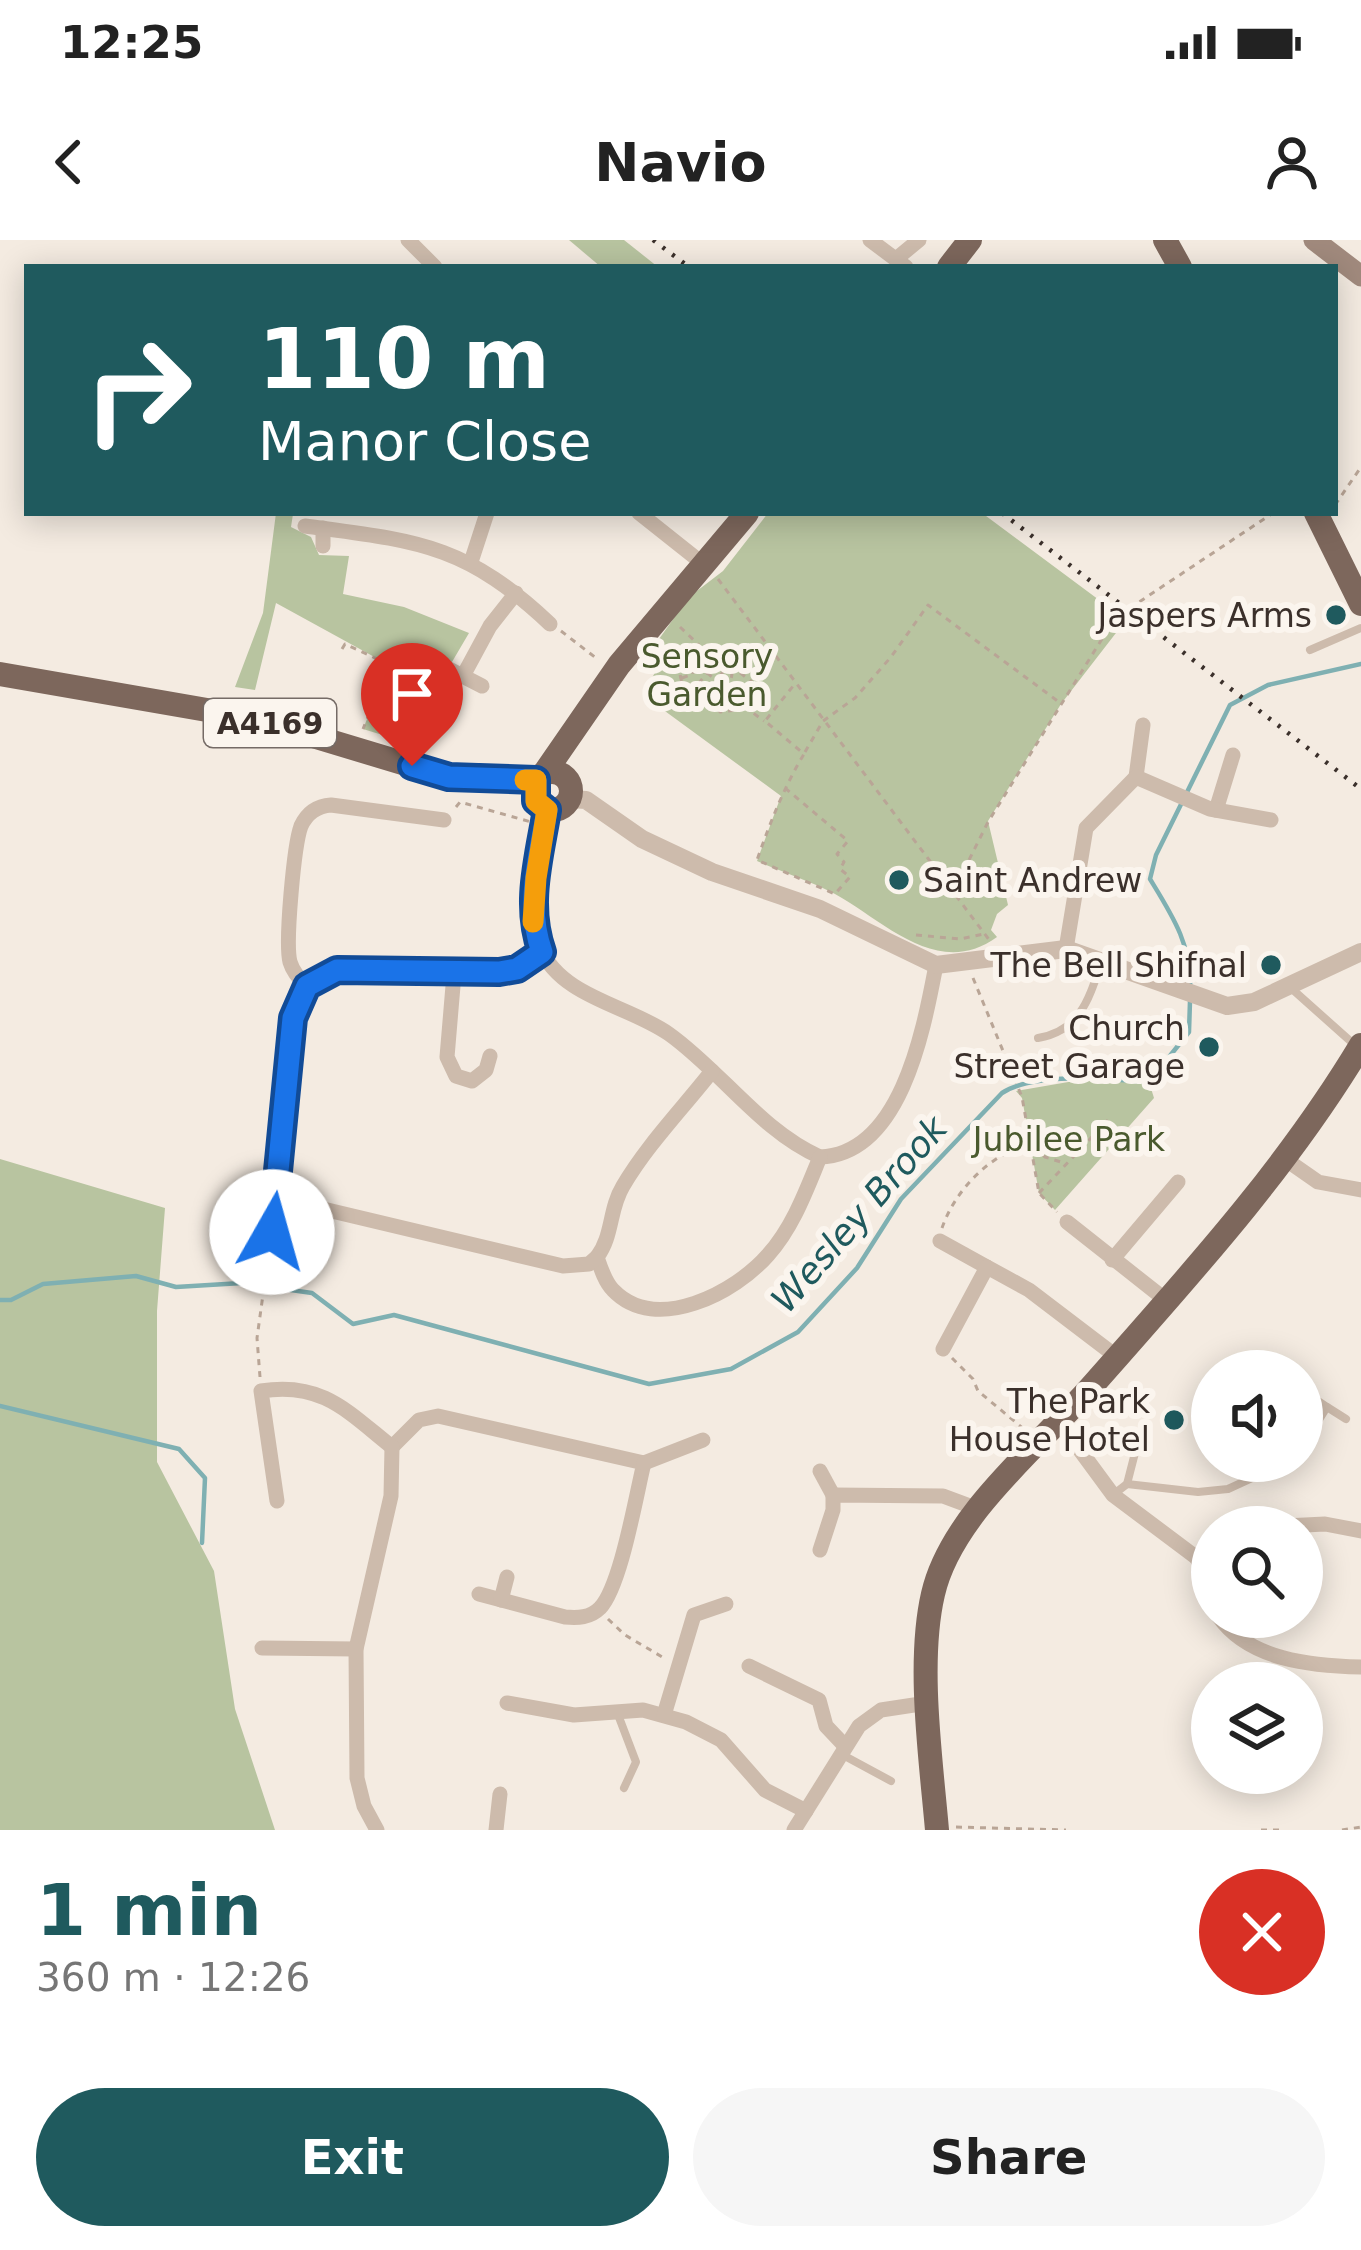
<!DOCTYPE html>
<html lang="en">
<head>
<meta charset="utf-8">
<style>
  :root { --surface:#fff; --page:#f6f6f6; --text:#222; --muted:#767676; --accent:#1f5a5e }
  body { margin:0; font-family:"DejaVu Sans",sans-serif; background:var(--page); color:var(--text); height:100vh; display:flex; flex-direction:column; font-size:45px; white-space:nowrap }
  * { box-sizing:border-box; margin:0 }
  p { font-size:39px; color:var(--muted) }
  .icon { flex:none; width:66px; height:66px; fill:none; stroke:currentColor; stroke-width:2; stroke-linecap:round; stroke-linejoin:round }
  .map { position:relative; height:1590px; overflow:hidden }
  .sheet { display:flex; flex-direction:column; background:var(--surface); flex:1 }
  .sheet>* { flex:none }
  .top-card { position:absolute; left:24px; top:24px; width:1314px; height:252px; border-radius:0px; box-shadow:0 6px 30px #0003; background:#1f5a5e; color:#fff; overflow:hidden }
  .tools { position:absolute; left:1191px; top:1110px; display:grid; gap:24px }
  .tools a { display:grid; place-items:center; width:132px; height:132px; border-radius:50%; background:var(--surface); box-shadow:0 6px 30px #0003; font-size:60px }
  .pin { position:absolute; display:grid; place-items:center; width:102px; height:102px; color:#fff; margin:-123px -51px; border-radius:50% 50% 50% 0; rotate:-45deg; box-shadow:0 0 12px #0007 }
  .pin .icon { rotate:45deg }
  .me { position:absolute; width:132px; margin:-66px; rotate:7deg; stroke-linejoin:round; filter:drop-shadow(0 0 9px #0008) }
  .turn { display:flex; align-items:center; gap:42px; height:252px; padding:0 36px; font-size:54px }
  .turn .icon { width:156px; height:156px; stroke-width:2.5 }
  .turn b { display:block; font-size:84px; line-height:102px }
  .round { display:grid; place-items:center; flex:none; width:126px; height:126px; border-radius:63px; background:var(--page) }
  .head { display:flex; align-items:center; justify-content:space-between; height:204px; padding:0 36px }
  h1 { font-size:72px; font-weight:700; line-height:90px; color:var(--accent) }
  .action { display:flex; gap:24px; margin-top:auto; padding:24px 36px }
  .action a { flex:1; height:138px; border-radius:72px; background:var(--accent); color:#fff; font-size:48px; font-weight:700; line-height:138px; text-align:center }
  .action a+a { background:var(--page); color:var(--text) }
  .status { display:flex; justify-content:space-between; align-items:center; height:84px; padding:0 60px; background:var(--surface); direction:ltr }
  .status svg { height:33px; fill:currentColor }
  header { display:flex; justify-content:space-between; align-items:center; height:156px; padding:0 36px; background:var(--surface); font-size:54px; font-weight:700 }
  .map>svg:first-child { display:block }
  .green { fill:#b8c4a0 }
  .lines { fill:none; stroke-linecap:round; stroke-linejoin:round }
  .stream { stroke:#7fb0b2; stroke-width:4.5 }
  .path { stroke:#b9a596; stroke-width:3; stroke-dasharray:6 6; stroke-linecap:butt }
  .service { stroke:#cdbbac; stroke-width:8 }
  .minor { stroke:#cdbbac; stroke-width:15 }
  .tertiary { stroke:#cdbbac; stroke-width:18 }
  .secondary { stroke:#a18a7d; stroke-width:21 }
  .primary { stroke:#7d675c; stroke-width:24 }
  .rail { stroke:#3b302b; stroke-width:4.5; stroke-dasharray:3 9; stroke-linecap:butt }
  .route-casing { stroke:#114b97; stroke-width:30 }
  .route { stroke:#1a73e8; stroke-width:21 }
  .slow { stroke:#f59e0b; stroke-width:21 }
  .poi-dot { fill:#1f5a5e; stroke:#fbf5ee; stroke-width:4.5 }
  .labels { text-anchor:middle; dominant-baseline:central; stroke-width:12; stroke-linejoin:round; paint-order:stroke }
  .shield { fill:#fbf5ee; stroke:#756b66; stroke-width:3 }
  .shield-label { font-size:30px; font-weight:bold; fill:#3b302b }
  .poi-label { font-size:33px; fill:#3b302b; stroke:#fbf5ee; text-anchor:end }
  .park-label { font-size:33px; fill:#4a5a2e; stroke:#fbf5ee }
  .water-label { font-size:36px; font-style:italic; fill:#1f5a5e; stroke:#fbf5ee }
</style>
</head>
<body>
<div class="status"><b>12:25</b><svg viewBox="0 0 49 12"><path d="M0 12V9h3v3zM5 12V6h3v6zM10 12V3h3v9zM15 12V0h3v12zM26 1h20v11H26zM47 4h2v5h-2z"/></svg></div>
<header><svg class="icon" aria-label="back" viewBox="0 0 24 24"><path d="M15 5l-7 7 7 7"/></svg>Navio<svg class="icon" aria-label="person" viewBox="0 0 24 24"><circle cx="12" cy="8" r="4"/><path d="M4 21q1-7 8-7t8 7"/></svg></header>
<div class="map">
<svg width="1361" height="1590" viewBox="0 0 1361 1590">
  <rect width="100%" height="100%" fill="#f4ebe1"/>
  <g class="green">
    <polygon points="569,0 624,0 658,27 601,27"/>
    <polygon points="276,273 293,274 291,287 311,297 319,315 349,316 343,354 404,367 469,393 405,502 363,489 389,425 276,363 255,450 235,447 263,373"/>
    <path d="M768,273h214l144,107 -65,84 -73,117 20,84 -11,9 -6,16 6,7c-59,43 -113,-16 -162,-43 -24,-13 -53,-22 -78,-33l24,-65 -138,-101 17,-32 -11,-10 40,-56 34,-26z"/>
    <polygon points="1080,840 1149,842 1154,858 1055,970 1039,953 1022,858 1016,851"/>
    <polygon points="0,919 165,968 157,1071 157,1222 214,1331 235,1469 275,1590 0,1590"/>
  </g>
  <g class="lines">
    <g class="stream">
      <path d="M1190,749c2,-44 -18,-74 -40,-110l6,-24 74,-150 38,-20 93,-21"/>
      <path d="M0,1060h11l32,-16 93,-8 40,11 66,-4 70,10 41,31 41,-9 255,69 82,-15 67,-37 59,-64 44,-69 101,-106c32,-21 108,-14 147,-11l40,-50 1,-31"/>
      <polyline points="0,1166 179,1209 205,1238 202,1303"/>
    </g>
    <g class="path">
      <polyline points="1335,265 1361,227"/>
      <polyline points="718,339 990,701"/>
      <polyline points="680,387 699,405"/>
      <polyline points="561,391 596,418"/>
      <circle cx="706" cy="432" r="26"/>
      <polyline points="342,409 345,404 390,425 363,489"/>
      <polyline points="704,409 704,417 694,422 717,441"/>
      <polyline points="682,438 693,434 693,425"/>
      <polyline points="691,453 722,414"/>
      <polyline points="708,456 724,430 735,429 756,445 741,464 764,481"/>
      <polyline points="711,459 720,472 736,470 740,465"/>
      <polyline points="805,512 823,481 855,458 891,417 928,365 1059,462"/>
      <path d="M785,548l63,53 -11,13 7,8 -4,7 10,8 -15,17 -78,-34c13,-37 27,-73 47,-106l-39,-33 29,-36"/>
      <polyline points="456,567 460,562 531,582"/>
      <polyline points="953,652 988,582 1115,378 1273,273"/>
      <polyline points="916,695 960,699 984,694"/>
      <polyline points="973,738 1022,857 1039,953 1057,972"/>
      <polyline points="1039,953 1108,880"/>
      <path d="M942,988c13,-38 49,-75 88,-84l15,13 22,7"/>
      <polyline points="952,1118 973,1139 978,1151 1025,1190"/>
      <polyline points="260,1137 257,1098 265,1040"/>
      <polyline points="608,1379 625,1395 664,1418"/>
      <polyline points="956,1587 1066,1590"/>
      <polyline points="1261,1590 1281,1590"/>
      <polyline points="1342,1590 1361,1587"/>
    </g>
    <g class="service">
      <polyline points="1310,410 1361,388"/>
      <polyline points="1292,749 1357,807"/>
      <path d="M1038,798c42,-7 51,-39 63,-75"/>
      <polyline points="1302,1150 1327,1167 1302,1207"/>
      <polyline points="1327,1167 1346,1179"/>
      <polyline points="1127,1244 1198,1252 1228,1249 1289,1221"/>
      <polyline points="1114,1254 1127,1244 1136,1209"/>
      <polyline points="617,1472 636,1522 624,1548"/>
      <polyline points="841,1514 891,1541"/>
    </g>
    <g class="minor">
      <polyline points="408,0 435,27"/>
      <polyline points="870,0 906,27"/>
      <polyline points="896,19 919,0"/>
      <polyline points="639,273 702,323"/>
      <path d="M305,286c111,15 159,17 245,98"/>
      <polyline points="323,306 323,288"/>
      <polyline points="471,322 487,273"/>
      <polyline points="447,428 482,446"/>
      <polyline points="463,436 490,386 516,353"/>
      <polyline points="1136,537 1143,485"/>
      <path d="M547,570c-7,43 -25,96 -7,138 22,50 88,57 129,86 52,37 92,97 151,123 82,-3 104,-130 116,-192"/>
      <polyline points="1216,570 1233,515"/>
      <path d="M444,580l-113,-15c-14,1 -24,8 -30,21 -7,19 -16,117 -11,136 3,10 9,17 17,24l30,-16 20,-2 142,4 18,-3 25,-17"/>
      <polyline points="1066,709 1086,588 1136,537 1210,569 1271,580"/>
      <polyline points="454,734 447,817 456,836 472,841 486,830 490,816"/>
      <path d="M712,831c-29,37 -65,74 -89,115 -14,23 -10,50 -26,71 4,12 8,25 16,33 43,45 123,2 155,-35 25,-28 38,-64 52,-98"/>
      <polyline points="1285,919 1318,942 1361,950"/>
      <polyline points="277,958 563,1026 589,1024 597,1017"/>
      <polyline points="1067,982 1167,1061"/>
      <polyline points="940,1001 987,1027"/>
      <polyline points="1112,1020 1178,942"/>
      <polyline points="266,1026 277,958 293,778 307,746"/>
      <polyline points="943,1109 987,1027 1029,1050 1117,1117"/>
      <polyline points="1060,1183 1113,1255 1197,1318 1212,1305"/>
      <path d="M392,1207l27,-27 19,-4 206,47c-8,32 -23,123 -44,145 -10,10 -22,10 -35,9l-86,-23"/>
      <polyline points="644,1223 703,1200"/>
      <polyline points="820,1231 833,1255"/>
      <path d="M277,1261l-16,-110c61,-10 87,21 131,56"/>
      <polyline points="1264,1287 1325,1284 1361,1291"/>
      <polyline points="820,1310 833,1270 833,1255 943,1256 978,1269"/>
      <polyline points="1197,1318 1212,1354"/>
      <polyline points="501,1360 507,1337"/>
      <path d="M1219,1377c30,43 93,49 142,50"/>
      <polyline points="262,1408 356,1409"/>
      <polyline points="749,1426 819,1460 826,1486 844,1505"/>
      <polyline points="507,1463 574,1475 643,1470 686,1482 721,1500 765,1550 806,1571"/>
      <polyline points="664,1475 694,1375 726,1364"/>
      <polyline points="377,1590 364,1566 357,1538 356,1409 391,1256 392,1207"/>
      <polyline points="496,1590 500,1554"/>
      <polyline points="794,1590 859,1486 881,1470 927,1463"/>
    </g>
    <polyline class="tertiary" points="570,559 586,560 642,599 712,632 820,669 936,725 1066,709 1227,766 1254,762 1361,712"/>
    <polyline class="secondary" points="1314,0 1361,36"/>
    <g class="primary">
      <polyline points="1165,0 1180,27"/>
      <polyline points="949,27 970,0"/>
      <polyline points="1316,273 1361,364"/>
      <polyline points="0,434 253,478 449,537 536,540"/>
      <circle cx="552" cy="551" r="19"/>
      <polyline points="543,535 619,425 747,273"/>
      <path d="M937,1590c-6,-70 -20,-167 -4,-236 18,-79 106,-148 158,-207 97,-110 195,-217 270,-342"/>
    </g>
    <g class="rail">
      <polyline points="653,0 689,27"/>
      <polyline points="1002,273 1361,549"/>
    </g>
  </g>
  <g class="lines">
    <g class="route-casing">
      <path id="route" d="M272,992l21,-214 14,-32 30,-16 162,2 18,-3 25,-17c-17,-47 -3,-94 5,-142l-11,-9v-21l-87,-3 -37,-11"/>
    </g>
    <use href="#route" class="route"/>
    <polyline class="slow" points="525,540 536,540 536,561 547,570 536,638 533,682"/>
  </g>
  <g class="poi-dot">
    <circle cx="1336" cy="375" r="12"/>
    <circle cx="899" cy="640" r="12"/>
    <circle cx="1271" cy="725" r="12"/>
    <circle cx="1209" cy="807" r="12"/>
    <circle cx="1174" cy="1180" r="12"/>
  </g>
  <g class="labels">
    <rect class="shield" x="204" y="459" width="132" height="48" rx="9"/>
    <g class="shield-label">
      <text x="270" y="483">A4169</text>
    </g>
    <g class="poi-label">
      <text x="1312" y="375">Jaspers Arms</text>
      <text x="923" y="640" text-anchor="start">Saint Andrew</text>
      <text x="1247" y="725">The Bell Shifnal</text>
      <text x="1185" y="788">Church<tspan x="1185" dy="38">Street Garage</tspan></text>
      <text x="1150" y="1161">The Park<tspan x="1150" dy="38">House Hotel</tspan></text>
    </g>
    <g class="park-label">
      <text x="707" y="416">Sensory<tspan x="707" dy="38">Garden</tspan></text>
      <text x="1069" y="899">Jubilee Park</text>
    </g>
    <g class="water-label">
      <text transform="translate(859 974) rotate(-49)">Wesley Brook</text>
    </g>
  </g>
</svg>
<div class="tools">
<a><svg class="icon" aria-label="sound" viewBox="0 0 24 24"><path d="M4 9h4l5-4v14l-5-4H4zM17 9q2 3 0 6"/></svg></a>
<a><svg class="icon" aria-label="search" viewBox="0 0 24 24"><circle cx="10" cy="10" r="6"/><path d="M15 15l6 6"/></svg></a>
<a><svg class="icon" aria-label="layers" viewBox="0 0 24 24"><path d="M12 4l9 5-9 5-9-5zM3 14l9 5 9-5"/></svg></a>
</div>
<div class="pin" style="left:412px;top:526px;background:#d93025"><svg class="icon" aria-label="arrive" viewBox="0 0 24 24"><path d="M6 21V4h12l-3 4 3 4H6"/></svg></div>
<svg class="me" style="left:272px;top:992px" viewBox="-20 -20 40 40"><circle r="19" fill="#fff"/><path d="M0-13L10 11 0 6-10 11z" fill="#1a73e8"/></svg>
<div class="top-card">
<div class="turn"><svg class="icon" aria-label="right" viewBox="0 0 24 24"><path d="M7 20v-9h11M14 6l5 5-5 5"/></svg><div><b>110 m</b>Manor Close</div></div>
</div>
</div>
<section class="sheet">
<div class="head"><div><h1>1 min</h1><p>360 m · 12:26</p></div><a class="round" style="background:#d93025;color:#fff"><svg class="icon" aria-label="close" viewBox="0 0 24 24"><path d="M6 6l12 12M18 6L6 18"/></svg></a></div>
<div class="action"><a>Exit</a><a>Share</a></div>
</section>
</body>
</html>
